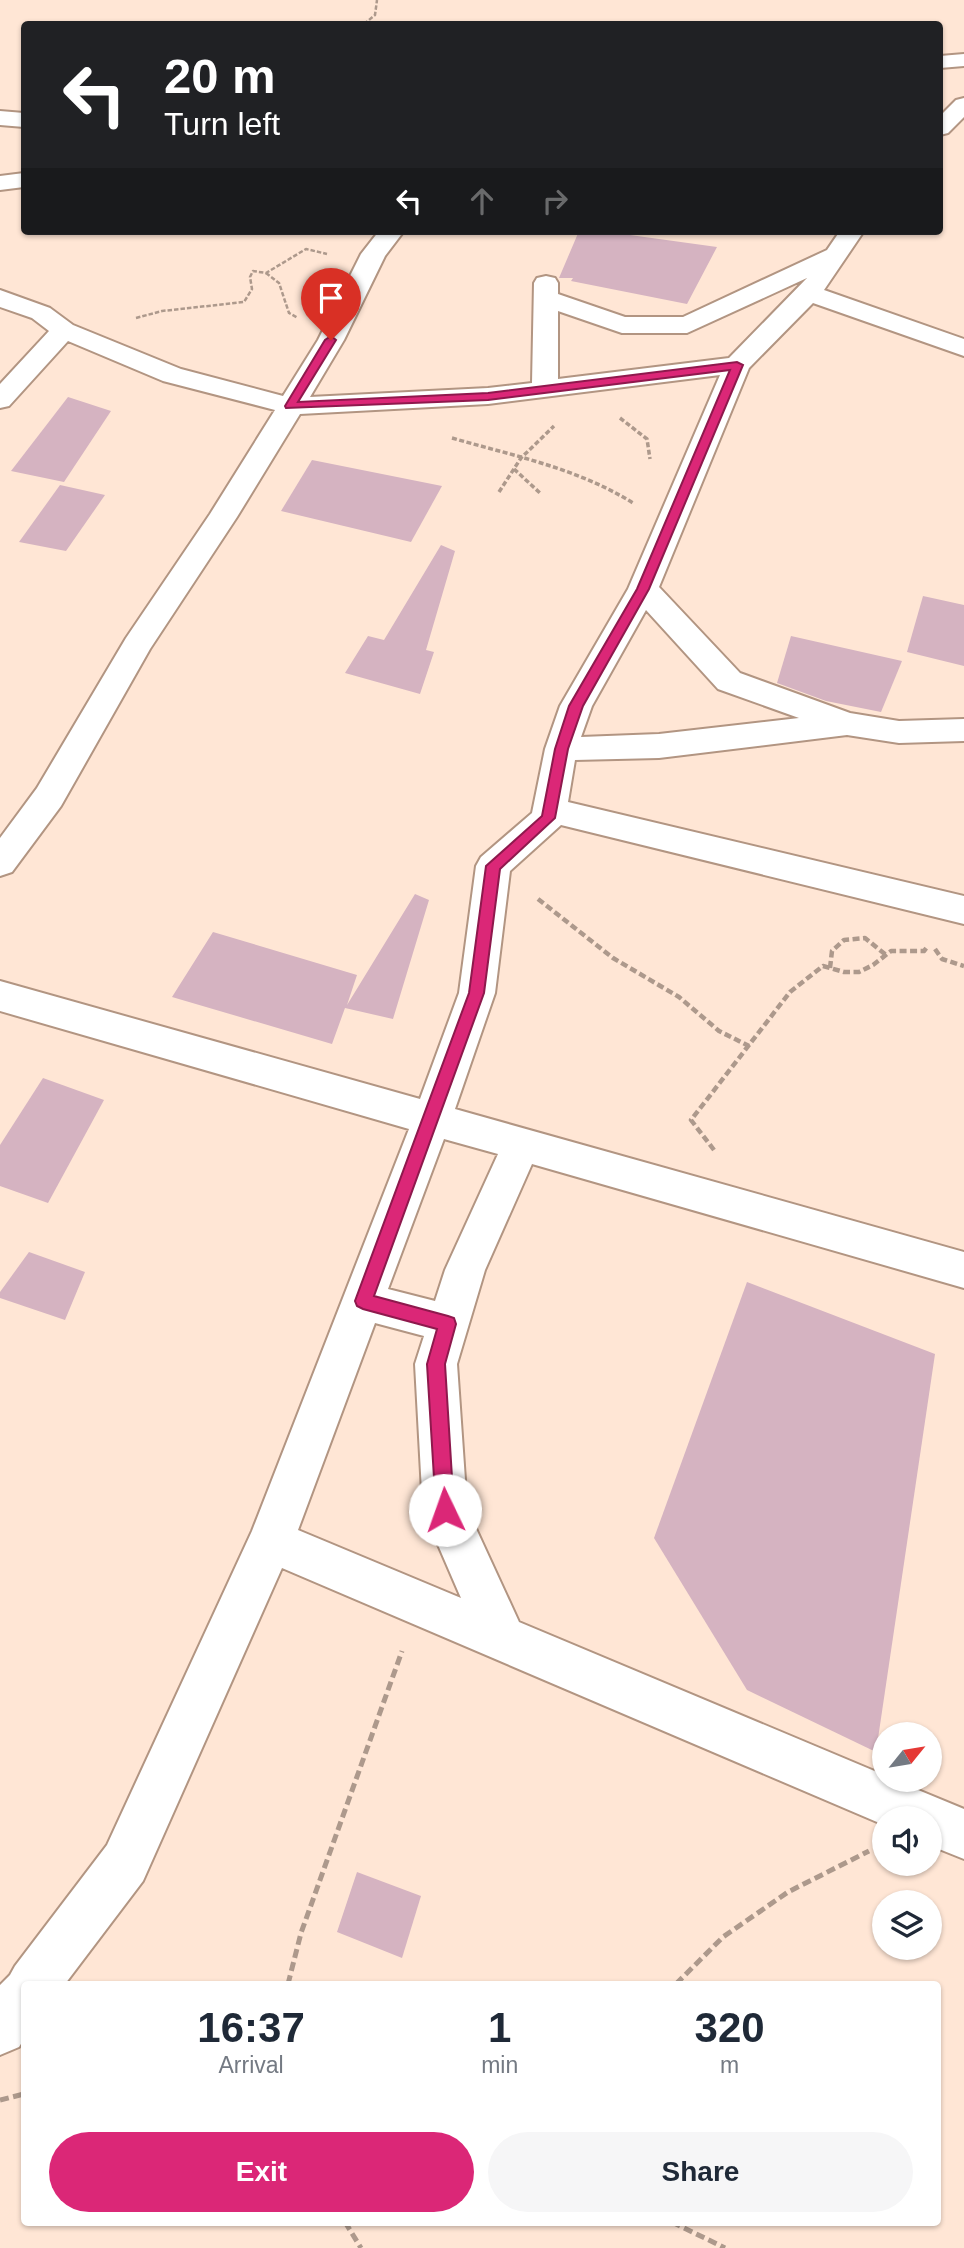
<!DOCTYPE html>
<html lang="en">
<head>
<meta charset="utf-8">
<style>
  :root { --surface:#fff; --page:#f6f6f7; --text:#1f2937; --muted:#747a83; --accent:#db2777 }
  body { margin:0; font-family:Helvetica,sans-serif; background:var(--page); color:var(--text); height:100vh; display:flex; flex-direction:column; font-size:26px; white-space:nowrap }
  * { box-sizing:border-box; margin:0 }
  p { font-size:23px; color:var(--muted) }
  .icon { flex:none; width:38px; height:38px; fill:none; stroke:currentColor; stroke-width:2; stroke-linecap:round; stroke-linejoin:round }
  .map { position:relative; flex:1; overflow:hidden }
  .panel { position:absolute; left:21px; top:1981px; width:920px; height:245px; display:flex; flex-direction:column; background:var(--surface); border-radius:7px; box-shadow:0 2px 5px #0004 }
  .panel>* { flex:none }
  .hud { position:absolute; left:21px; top:21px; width:922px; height:214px; border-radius:7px; box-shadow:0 2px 5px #0004; background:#202124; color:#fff; overflow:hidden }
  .needle { width:46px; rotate:60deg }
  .controls { position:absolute; left:872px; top:1722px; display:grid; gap:14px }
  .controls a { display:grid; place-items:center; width:70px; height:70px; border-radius:50%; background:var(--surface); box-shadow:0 2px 5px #0004; font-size:35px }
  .pin { position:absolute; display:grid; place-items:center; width:60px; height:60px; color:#fff; margin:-72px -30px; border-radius:50% 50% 50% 0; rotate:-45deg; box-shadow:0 0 7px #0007 }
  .pin .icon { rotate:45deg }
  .me { position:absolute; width:77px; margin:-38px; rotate:357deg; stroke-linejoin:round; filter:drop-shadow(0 0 5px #0008) }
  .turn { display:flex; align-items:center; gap:24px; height:147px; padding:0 28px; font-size:32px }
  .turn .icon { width:91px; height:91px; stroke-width:2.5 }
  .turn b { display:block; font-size:49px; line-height:60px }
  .lanes { display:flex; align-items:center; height:66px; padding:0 28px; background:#0003; justify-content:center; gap:35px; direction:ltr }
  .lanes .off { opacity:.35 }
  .eta { display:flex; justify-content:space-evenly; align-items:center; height:119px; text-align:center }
  .eta b { font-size:42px; font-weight:700; line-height:49px }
  .action { display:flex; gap:14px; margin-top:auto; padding:14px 28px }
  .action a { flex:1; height:80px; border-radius:42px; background:var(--accent); color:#fff; font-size:28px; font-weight:700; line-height:80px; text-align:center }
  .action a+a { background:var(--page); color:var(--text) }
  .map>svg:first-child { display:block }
  .building { fill:#d5b3c1 }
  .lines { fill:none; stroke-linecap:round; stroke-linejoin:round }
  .minor-casing { stroke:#b29582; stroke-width:4 }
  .path-far3 { stroke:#ad998c; stroke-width:2.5; stroke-dasharray:4.5 2; stroke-linecap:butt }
  .path-far2 { stroke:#ad998c; stroke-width:3.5; stroke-dasharray:5 2.5; stroke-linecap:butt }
  .path-far1 { stroke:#ad998c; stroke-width:4.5; stroke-dasharray:7 3.5; stroke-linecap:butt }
  .path { stroke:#ad998c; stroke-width:5; stroke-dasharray:9 4.5; stroke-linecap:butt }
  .minor { fill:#fff; fill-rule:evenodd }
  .route { fill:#db2777; stroke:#8e194d; stroke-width:2 }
</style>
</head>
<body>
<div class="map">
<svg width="964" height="2248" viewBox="0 0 964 2248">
  <rect width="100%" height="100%" fill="#ffe6d5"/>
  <g class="building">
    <polygon points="579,231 601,231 717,247 687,304 571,281 573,278 559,278"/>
    <polygon points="68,397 111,411 64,482 11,471"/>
    <polygon points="312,460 442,486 411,542 281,511"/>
    <polygon points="60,485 105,495 66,551 19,542"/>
    <polygon points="441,545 455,551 426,650 434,652 420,694 345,673 368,636 384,640"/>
    <polygon points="923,596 964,605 964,666 907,652"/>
    <polygon points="791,636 902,661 881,712 826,701 777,683"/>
    <polygon points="415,894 429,900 393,1019 345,1008 332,1044 172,997 213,932 357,975 347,1005"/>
    <polygon points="43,1078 104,1100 48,1203 0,1186 0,1145"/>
    <polygon points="29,1252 85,1272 65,1320 0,1298 0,1292"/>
    <polygon points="747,1282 935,1354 876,1752 747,1690 654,1538"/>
    <polygon points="357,1872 421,1896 402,1958 337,1932"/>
  </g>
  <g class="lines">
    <g class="minor-casing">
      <g id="minor">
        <polygon points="964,54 964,66 940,68 940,56"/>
        <polygon points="964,98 964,117 948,133 940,135 940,116 956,100"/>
        <polygon points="0,111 24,113 24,127 0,125"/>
        <polygon points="24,173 24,187 0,190 0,176"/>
        <path d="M379,231h25l-19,25 -41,84 -34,57 178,-9 44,-5 2,-100 3,-5 9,-2 9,2 3,5v11l67,23h58l144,-67 13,-19h24l-40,59 140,49v17l-151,-53 -64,65 -90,219 81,86 110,40 49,8 65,-2v22l-65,2 -52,-8 -188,23 -84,2 -7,42 396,94v28l-403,-99 -51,46 -15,122 -40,116 509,143v36l-432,-124 -47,106 -28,94 10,145 52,113 365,153v5h10l70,29v50l-35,-14v-27h-45v7l-602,-257 -139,313 -78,103h-41v55l-5,8 -19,8v-70l10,-10 5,-9 92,-121 145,-314 157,-402 -409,-118v-30l420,118 39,-106 17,-127 5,-9 51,-44 13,-64 15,-43 68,-117 92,-214 -232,29 -188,10 -63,103 -87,132 -89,157 -49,66 -12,4v-38l37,-50 89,-150 84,-124 65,-104 -112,-29 -95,-40 -59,65 -9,2v-24l49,-53 -17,-13 -32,-11v-17l50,18 23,17 108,44 102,27 35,-56 43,-86zM807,278l-78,80 -171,21v-68l64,22h65zM646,610l72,79 81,29 -140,16 -78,3 11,-31zM444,1139l54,15 -53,116 -10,31 -47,-12zM375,1323l49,13 -9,28 8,146 38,88 -163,-68z"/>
      </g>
    </g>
    <g class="path-far3">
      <polyline points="364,24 375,15 377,0"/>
      <polyline points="266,273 279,283 289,313 298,318"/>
      <polyline points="136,318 162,311 244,302 252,289 250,277 253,271 266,273 306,249 327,254"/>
    </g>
    <g class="path-far2">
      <polyline points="620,418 647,439 650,459"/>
      <path d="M452,438c62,18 125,30 181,65"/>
      <polyline points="514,469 540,493"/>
      <polyline points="499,492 521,458 554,426"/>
    </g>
    <g class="path-far1">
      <polyline points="538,899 613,958 679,997 719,1031 749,1046"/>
      <polyline points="935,949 942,959 964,966"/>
      <polyline points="830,968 832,951 844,940 865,938 886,955"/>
      <polyline points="714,1150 691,1120 790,992 823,966 844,972 859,972 873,965 891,951 924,951 928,946"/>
    </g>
    <g class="path">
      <polyline points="288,1984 301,1933 402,1651"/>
      <polyline points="676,1984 723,1937 788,1892 869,1851"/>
      <polyline points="0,2100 24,2094"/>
      <polyline points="345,2222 361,2248"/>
      <polyline points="672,2222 725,2248"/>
    </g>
    <use href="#minor" class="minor"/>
  </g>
  <polygon class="route" points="331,336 336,340 298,402 488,393 737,362 743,365 649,589 583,706 568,749 555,818 500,869 484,993 374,1296 448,1316 454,1318 456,1324 445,1364 454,1510 451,1516 445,1519 438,1516 436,1510 427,1364 437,1329 363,1309 357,1306 355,1301 469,993 486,866 542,816 555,749 569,706 637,589 730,370 488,400 286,408 285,406 325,340"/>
</svg>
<div class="controls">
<a><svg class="needle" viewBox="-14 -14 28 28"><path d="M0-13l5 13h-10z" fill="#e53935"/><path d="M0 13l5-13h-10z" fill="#747a83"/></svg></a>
<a><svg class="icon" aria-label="sound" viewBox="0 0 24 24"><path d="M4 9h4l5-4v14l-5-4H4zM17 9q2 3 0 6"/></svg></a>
<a><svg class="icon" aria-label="layers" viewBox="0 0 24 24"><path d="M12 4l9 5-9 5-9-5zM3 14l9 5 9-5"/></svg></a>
</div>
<div class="pin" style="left:331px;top:340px;background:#d93025"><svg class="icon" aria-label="arrive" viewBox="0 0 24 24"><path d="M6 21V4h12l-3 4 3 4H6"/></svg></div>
<svg class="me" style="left:445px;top:1510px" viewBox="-20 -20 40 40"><circle r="19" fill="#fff"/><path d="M0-13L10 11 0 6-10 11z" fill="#db2777"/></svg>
<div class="hud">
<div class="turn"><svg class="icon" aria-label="left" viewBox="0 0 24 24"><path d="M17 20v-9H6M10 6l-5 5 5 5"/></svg><div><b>20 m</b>Turn left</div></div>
<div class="lanes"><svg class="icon" aria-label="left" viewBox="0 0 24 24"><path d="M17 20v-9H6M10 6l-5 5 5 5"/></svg><svg class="icon off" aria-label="ahead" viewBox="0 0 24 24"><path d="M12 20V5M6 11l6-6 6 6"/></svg><svg class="icon off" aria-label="right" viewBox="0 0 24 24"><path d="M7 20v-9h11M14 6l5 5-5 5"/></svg></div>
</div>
<section class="panel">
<div class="eta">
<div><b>16:37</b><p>Arrival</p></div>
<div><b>1</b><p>min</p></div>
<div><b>320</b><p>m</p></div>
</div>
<div class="action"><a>Exit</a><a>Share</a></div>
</section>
</div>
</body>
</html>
